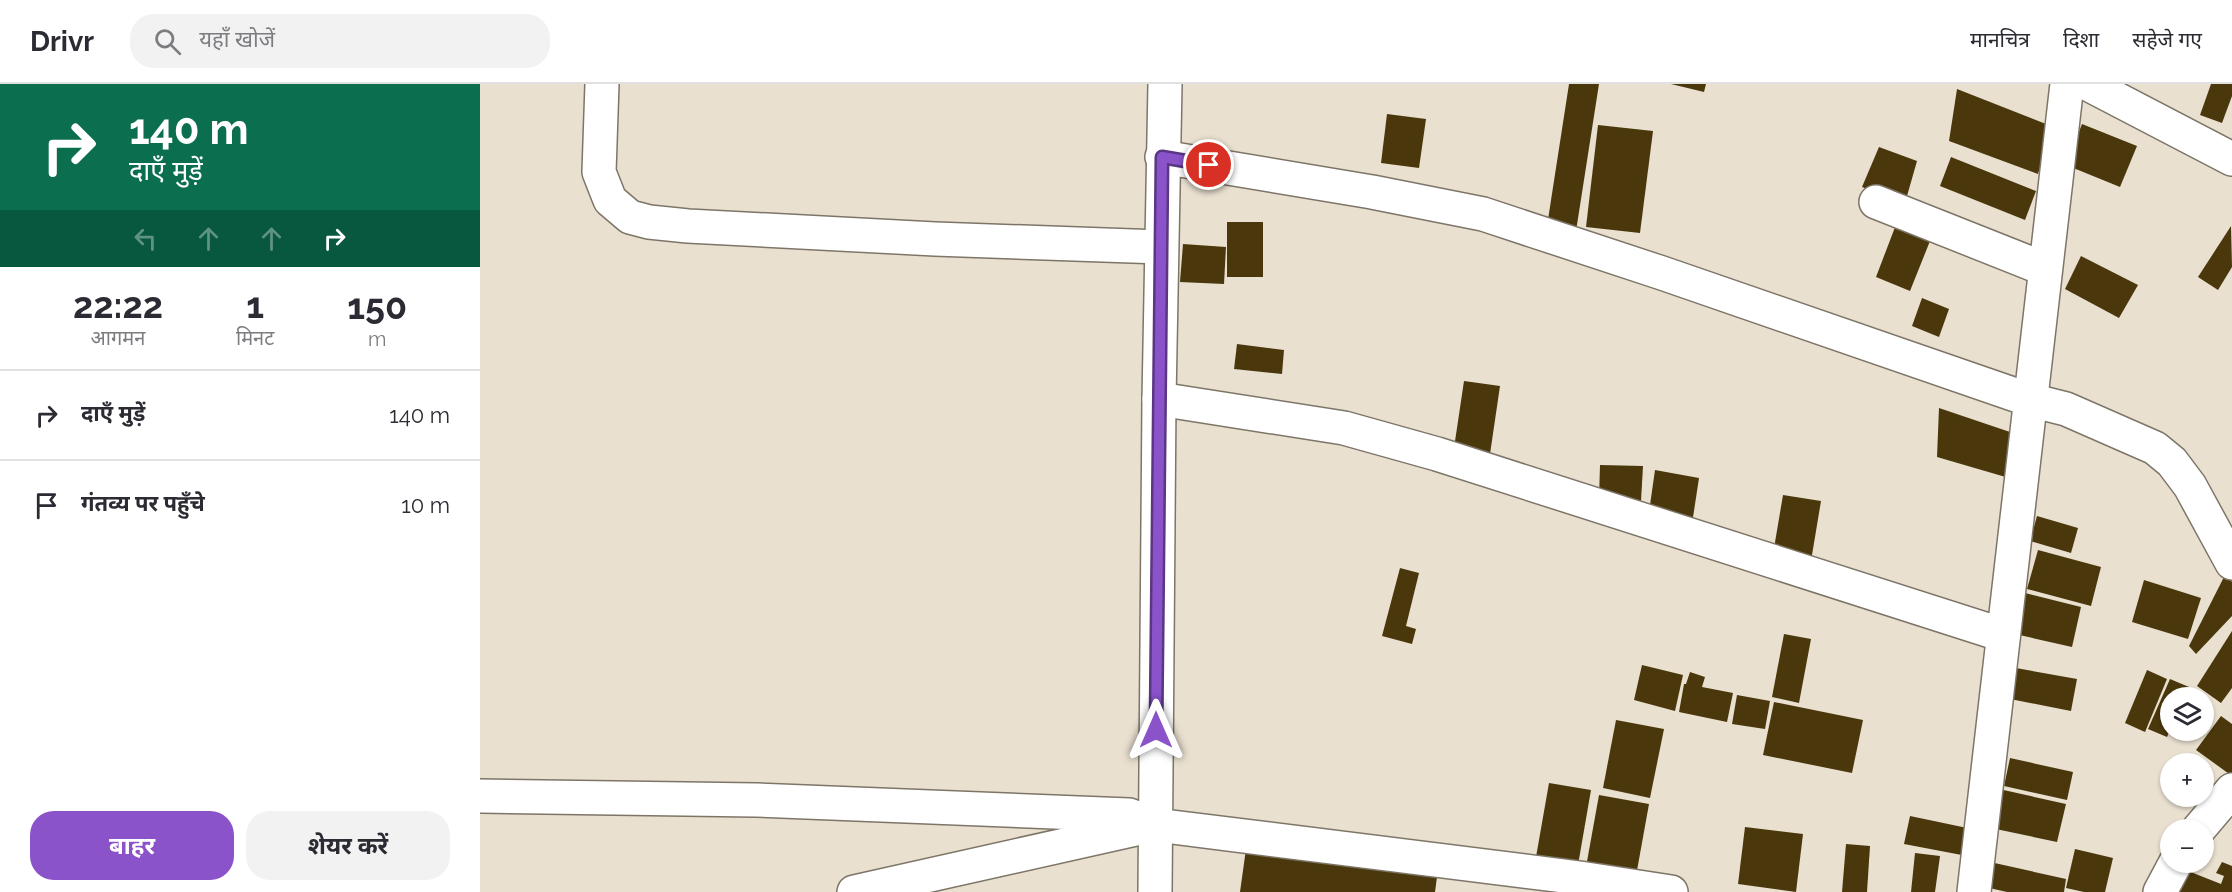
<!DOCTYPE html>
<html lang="hi">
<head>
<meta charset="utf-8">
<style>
  :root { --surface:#fff; --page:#f2f2f3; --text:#2b2b33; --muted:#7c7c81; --line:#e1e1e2; --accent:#8b53ca }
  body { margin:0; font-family:Raleway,"Noto Sans Devanagari",sans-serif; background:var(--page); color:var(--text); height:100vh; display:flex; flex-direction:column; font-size:22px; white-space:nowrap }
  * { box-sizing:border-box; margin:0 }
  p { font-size:20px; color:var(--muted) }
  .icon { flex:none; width:33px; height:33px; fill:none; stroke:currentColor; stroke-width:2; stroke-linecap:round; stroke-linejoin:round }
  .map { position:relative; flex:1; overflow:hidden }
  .sheet { display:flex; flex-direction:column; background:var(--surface); width:480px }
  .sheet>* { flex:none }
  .top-card { background:#0b6e4f; color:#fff; overflow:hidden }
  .tools { position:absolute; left:1680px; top:603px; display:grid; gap:12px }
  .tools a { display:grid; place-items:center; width:54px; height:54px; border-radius:50%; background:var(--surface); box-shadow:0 2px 4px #0004; font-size:30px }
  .pin { position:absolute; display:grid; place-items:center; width:51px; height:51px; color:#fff; margin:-26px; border:3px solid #fff; border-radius:50%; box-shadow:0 2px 6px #0007 }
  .me { position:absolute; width:66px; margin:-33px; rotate:0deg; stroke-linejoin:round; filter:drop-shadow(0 0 4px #0008) }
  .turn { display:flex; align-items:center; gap:21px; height:126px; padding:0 30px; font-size:27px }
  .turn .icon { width:78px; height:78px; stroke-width:2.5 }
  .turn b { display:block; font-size:42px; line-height:51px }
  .lanes { display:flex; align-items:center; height:57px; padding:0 30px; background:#0003; justify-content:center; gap:30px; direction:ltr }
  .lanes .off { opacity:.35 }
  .eta { display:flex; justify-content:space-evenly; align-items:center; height:102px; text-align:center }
  .eta b { font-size:36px; font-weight:700; line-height:42px }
  .primary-button { display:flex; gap:12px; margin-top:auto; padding:12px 30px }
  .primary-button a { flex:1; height:69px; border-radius:24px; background:var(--accent); color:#fff; font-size:24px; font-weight:700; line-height:69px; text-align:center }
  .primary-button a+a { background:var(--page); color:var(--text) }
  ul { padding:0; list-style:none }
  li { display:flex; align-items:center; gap:18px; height:90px; padding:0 30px; border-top:2px solid var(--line) }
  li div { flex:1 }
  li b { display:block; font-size:22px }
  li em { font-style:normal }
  header { display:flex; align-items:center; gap:36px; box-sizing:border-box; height:84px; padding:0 30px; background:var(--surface); border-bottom:2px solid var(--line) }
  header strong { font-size:28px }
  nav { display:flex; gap:33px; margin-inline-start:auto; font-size:21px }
  .search { width:420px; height:54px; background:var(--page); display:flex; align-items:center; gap:15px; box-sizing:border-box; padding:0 21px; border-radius:24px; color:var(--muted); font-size:22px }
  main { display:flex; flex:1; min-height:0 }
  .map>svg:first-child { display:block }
  .building { fill:#4a380c }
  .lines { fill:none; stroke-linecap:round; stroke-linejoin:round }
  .minor-casing { stroke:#7d7567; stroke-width:36 }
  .minor { stroke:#fff; stroke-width:33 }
  .route-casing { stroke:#5a3683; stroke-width:15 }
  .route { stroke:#8b53ca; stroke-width:10 }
</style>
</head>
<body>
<header>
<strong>Drivr</strong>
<div class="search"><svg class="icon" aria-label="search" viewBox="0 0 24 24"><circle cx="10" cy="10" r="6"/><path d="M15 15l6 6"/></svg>यहाँ खोजें</div>
<nav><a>मानचित्र</a><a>दिशा</a><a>सहेजे गए</a></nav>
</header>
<main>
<section class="sheet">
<div class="top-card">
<div class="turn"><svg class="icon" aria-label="right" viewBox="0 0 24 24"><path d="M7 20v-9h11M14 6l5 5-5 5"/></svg><div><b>140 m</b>दाएँ मुड़ें</div></div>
<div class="lanes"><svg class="icon off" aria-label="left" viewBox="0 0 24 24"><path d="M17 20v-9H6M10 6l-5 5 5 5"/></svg><svg class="icon off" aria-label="ahead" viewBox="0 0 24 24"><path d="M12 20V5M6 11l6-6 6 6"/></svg><svg class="icon off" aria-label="ahead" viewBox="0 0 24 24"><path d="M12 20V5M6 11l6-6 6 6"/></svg><svg class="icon" aria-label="right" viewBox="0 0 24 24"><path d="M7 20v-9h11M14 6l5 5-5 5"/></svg></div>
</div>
<div class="eta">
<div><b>22:22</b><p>आगमन</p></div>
<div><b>1</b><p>मिनट</p></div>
<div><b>150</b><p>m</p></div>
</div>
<ul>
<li><svg class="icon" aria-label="right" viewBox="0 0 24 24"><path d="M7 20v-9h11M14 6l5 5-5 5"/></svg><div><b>दाएँ मुड़ें</b></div><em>140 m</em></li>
<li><svg class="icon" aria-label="arrive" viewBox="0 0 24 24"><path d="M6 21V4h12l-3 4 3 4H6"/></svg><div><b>गंतव्य पर पहुँचे</b></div><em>10 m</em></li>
</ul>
<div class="primary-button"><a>बाहर</a><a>शेयर करें</a></div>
</section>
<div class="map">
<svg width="1752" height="808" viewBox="0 0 1752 808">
  <rect width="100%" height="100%" fill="#e9e0d0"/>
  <g class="building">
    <polygon points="1089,0 1119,0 1096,147 1067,142"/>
    <polygon points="1191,0 1226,0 1224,8"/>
    <polygon points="1731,0 1752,0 1752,12 1742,39 1720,31"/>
    <polygon points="1477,5 1571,42 1558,90 1469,57"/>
    <polygon points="907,30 946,35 939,84 901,79"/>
    <polygon points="1602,40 1657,62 1640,103 1586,81"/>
    <polygon points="1118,41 1173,47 1160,149 1106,143"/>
    <polygon points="1399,63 1437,77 1425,119 1382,103"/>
    <polygon points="1471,73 1556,107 1545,136 1460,102"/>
    <rect x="747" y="138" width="36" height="55"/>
    <polygon points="1417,138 1452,152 1430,207 1396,193"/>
    <polygon points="1751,142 1752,183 1738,206 1718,193"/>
    <polygon points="703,160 746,163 744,200 700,198"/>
    <polygon points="1601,172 1658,201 1639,234 1585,205"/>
    <polygon points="1442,214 1469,225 1459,253 1432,242"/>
    <polygon points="757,260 804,266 802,290 754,285"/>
    <polygon points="984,297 1020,302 1010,370 974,364"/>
    <polygon points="1459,324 1530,348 1529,394 1457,373"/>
    <polygon points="1120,381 1163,382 1161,417 1119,415"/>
    <polygon points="1175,386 1219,394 1212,440 1169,428"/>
    <polygon points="1303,411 1341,417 1331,477 1293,470"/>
    <polygon points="1557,432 1598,444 1591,469 1550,457"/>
    <polygon points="1558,466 1621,483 1611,522 1547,505"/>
    <polygon points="920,484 939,489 926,542 936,545 932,560 902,552"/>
    <polygon points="1746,489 1752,498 1752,532 1716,570 1709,562"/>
    <polygon points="1664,496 1721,514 1708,555 1652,538"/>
    <polygon points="1545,509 1601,523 1592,563 1535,550"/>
    <polygon points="1752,547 1752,604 1741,619 1717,602"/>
    <polygon points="1304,550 1331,555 1319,619 1292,613"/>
    <polygon points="1162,581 1203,591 1195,627 1154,616"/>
    <polygon points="1536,584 1597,595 1591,627 1530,615"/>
    <polygon points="1667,586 1687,595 1665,648 1645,639"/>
    <polygon points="1210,588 1225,593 1222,603 1253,609 1247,638 1199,628 1204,600 1206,600"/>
    <polygon points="1690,595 1709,603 1704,614 1690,614 1690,646 1687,653 1668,645"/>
    <polygon points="1257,611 1290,617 1285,645 1252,640"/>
    <polygon points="1294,618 1383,636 1372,689 1283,671"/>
    <polygon points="1741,632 1752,640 1752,692 1716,666"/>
    <polygon points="1136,636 1184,645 1170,714 1123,704"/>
    <polygon points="1530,674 1593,688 1587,716 1524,702"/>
    <polygon points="1069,699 1111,706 1098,781 1056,773"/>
    <polygon points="1519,705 1586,720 1577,758 1511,744"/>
    <polygon points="1119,711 1169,720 1156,792 1106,783"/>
    <polygon points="1430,732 1492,745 1487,772 1424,760"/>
    <polygon points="1265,743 1323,750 1316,808 1258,800"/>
    <polygon points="1366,760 1390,762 1387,808 1362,808"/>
    <polygon points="766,765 957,793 955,808 760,808"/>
    <polygon points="1595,765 1633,774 1625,808 1604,808 1586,804"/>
    <polygon points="1435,769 1460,772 1455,808 1431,808"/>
    <polygon points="1510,778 1586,795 1584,808 1527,808 1505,803"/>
    <polygon points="1742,778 1752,782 1752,808 1688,808 1698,783 1741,800 1744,792 1736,789"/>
  </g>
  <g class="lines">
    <g class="minor-casing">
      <g id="minor">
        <polyline points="122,0 119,88 130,116 150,133 169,138 208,142 455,155 681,163"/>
        <polyline points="1608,0 1752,75"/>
        <polyline points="682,73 892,108 1003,130 1182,189 1550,316 1586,325 1675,364 1692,378 1710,402 1752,479"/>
        <polyline points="1396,118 1565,185"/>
        <polyline points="679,315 864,344 957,370 1523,551"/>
        <polyline points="0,712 276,716 649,731 676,741 1100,794 1191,808"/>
        <polyline points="1718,746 1752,706"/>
        <polyline points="374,808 665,743"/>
        <polyline points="675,808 679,315 685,0"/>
        <polyline points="1494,808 1587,0"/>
        <polyline points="1680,808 1696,778"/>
      </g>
    </g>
    <use href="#minor" class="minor"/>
  </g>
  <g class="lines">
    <g class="route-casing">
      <polyline id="route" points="676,646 682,73 729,81"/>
    </g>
    <use href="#route" class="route"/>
  </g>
</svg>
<div class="tools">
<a><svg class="icon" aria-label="layers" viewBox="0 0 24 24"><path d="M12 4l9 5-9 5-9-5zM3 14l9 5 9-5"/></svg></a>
<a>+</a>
<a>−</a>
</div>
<div class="pin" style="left:729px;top:81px;background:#d93025"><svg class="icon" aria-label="arrive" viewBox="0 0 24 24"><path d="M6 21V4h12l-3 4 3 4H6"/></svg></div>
<svg class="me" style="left:676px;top:646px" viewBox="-20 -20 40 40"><path d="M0-17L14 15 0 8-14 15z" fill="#8b53ca" stroke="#fff" stroke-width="4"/></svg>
</div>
</main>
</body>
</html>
